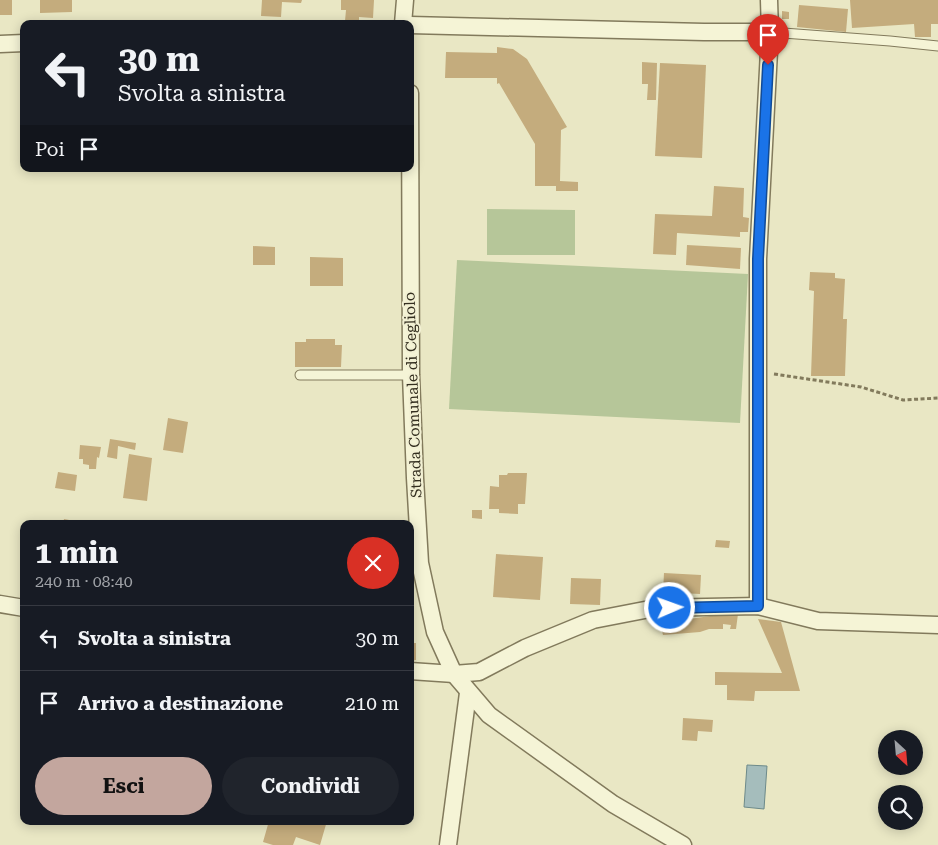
<!DOCTYPE html>
<html lang="it">
<head>
<meta charset="utf-8">
<style>
  :root { --surface:#171b24; --page:#20242c; --text:#f1f3f6; --muted:#9ea1a6; --line:#363941; --accent:#c3a69e }
  body { margin:0; font-family:"Roboto Serif",serif; background:var(--page); color:var(--text); height:100vh; display:flex; flex-direction:column; font-size:19px; white-space:nowrap }
  * { box-sizing:border-box; margin:0 }
  p { font-size:16px; color:var(--muted) }
  .icon { flex:none; width:28px; height:28px; fill:none; stroke:currentColor; stroke-width:2; stroke-linecap:round; stroke-linejoin:round }
  .map { position:relative; flex:1; overflow:hidden }
  .details { position:absolute; left:20px; top:520px; width:394px; height:305px; display:flex; flex-direction:column; background:var(--surface); border-radius:10px; box-shadow:0 2px 12px #0003 }
  .details>* { flex:none }
  .banner { position:absolute; left:20px; top:20px; width:394px; height:152px; border-radius:10px; box-shadow:0 2px 12px #0003; background:#171b24; color:var(--text); overflow:hidden }
  .needle { width:32px; rotate:154deg }
  .tools { position:absolute; left:878px; top:730px; display:grid; gap:10px }
  .tools a { display:grid; place-items:center; width:45px; height:45px; border-radius:50%; background:var(--surface); box-shadow:0 2px 12px #0003; font-size:25px }
  .pin { position:absolute; display:grid; place-items:center; width:42px; height:42px; color:#fff; margin:-51px -21px; border-radius:50% 50% 50% 0; rotate:-45deg; box-shadow:0 0 5px #0007 }
  .pin .icon { rotate:45deg }
  .me { position:absolute; width:55px; margin:-28px; rotate:88deg; stroke-linejoin:round; filter:drop-shadow(0 0 4px #0008) }
  .turn { display:flex; align-items:center; gap:18px; height:105px; padding:0 15px; font-size:22px }
  .turn .icon { width:65px; height:65px; stroke-width:2.5 }
  .turn b { display:block; font-size:35px; line-height:42px }
  .then { display:flex; align-items:center; height:48px; padding:0 15px; background:#0003; gap:10px; font-size:19px }
  .round { display:grid; place-items:center; flex:none; width:52px; height:52px; border-radius:26px; background:var(--page) }
  .overview { display:flex; align-items:center; justify-content:space-between; height:85px; padding:0 15px }
  h1 { font-size:30px; font-weight:700; line-height:38px }
  .button { display:flex; gap:10px; margin-top:auto; padding:10px 15px }
  .button a { flex:1; height:58px; border-radius:30px; background:var(--accent); color:#111; font-size:20px; font-weight:700; line-height:58px; text-align:center }
  .button a+a { background:var(--page); color:var(--text) }
  ul { padding:0; list-style:none }
  li { display:flex; align-items:center; gap:15px; height:65px; padding:0 15px; border-top:1px solid var(--line) }
  li div { flex:1 }
  li b { display:block; font-size:19px }
  li em { font-style:normal }
  .map>svg:first-child { display:block }
  .green { fill:#b6c699 }
  .water { fill:#a5bdbc; stroke:#6d8a8a }
  .building { fill:#c4ac7d }
  .lines { fill:none; stroke-linecap:round; stroke-linejoin:round }
  .service-casing { stroke:#827a5c; stroke-width:11 }
  .minor-casing { stroke:#827a5c; stroke-width:19 }
  .path { stroke:#827a5c; stroke-width:3; stroke-dasharray:4 2.5; stroke-linecap:butt }
  .service { stroke:#f5f4d6; stroke-width:9 }
  .minor { stroke:#f5f4d6; stroke-width:16 }
  .route-casing { stroke:#114b97; stroke-width:12 }
  .route { stroke:#1a73e8; stroke-width:9 }
  .labels { text-anchor:middle; dominant-baseline:central; stroke-width:4; stroke-linejoin:round; paint-order:stroke }
  .street-label { font-size:15px; fill:#332e1f; stroke:#f2f0d3 }
</style>
</head>
<body>
<div class="map">
<svg width="938" height="845" viewBox="0 0 938 845">
  <rect width="100%" height="100%" fill="#e9e7c4"/>
  <g class="green">
    <polygon points="487,209 575,210 575,255 487,255"/>
    <polygon points="457,260 748,274 740,423 449,409"/>
  </g>
  <polygon class="water" points="747,765 767,766 764,809 744,807"/>
  <g class="building">
    <rect x="0" y="0" width="12" height="15"/>
    <polygon points="40,0 72,0 72,12 40,13"/>
    <polygon points="262,0 302,0 301,3 282,2 281,17 261,16"/>
    <polygon points="341,0 374,0 373,18 359,17 359,22 345,21 346,10 341,10"/>
    <polygon points="850,0 938,0 938,24 931,24 931,37 915,37 914,24 852,28"/>
    <polygon points="799,5 848,9 846,32 797,27"/>
    <polygon points="782,11 789,12 789,19 782,19"/>
    <polygon points="497,47 513,49 527,59 567,127 561,130 560,181 578,182 578,191 556,191 556,186 535,186 535,144 499,83 497,84 497,78 445,78 446,52 497,53"/>
    <polygon points="642,62 657,63 656,100 647,100 648,84 642,84"/>
    <polygon points="660,63 706,65 702,158 655,156"/>
    <polygon points="714,186 744,188 743,217 749,218 748,232 740,232 740,237 677,233 676,255 653,254 655,214 712,216"/>
    <polygon points="687,245 741,248 740,269 686,265"/>
    <polygon points="253,246 275,247 275,265 253,265"/>
    <polygon points="310,257 343,258 343,286 310,286"/>
    <polygon points="810,272 835,273 835,278 845,279 843,319 847,319 845,376 811,376 814,291 809,290"/>
    <polygon points="306,339 335,339 335,345 342,345 341,367 295,367 295,342 306,342"/>
    <polygon points="168,418 188,422 183,453 163,450"/>
    <polygon points="110,439 136,443 135,450 118,446 117,459 107,457"/>
    <polygon points="80,445 101,447 99,458 97,457 96,469 89,469 89,465 83,464 83,459 79,459"/>
    <polygon points="129,454 152,458 147,501 123,498"/>
    <polygon points="58,472 77,475 75,491 55,488"/>
    <polygon points="508,473 527,473 525,504 518,504 518,514 499,513 499,509 489,509 490,486 499,487 499,475 507,475"/>
    <polygon points="472,510 482,510 482,519 472,518"/>
    <polygon points="64,519 85,523 85,524 63,524"/>
    <polygon points="716,540 730,541 729,548 715,547"/>
    <polygon points="496,554 543,557 540,600 493,597"/>
    <polygon points="664,573 701,575 700,594 663,592"/>
    <polygon points="571,578 601,579 600,605 570,604"/>
    <polygon points="725,614 738,614 736,629 730,629 731,625 723,624 723,629 709,629 700,632 663,635 660,623"/>
    <polygon points="758,619 781,622 800,691 755,691 754,701 727,700 727,685 715,685 715,672 782,673"/>
    <polygon points="410,643 416,643 416,660 410,661"/>
    <polygon points="683,718 713,720 712,732 698,731 697,741 682,740"/>
    <polygon points="269,821 327,821 320,845 296,837 293,845 273,845 263,842"/>
  </g>
  <g class="lines">
    <g class="service-casing">
      <g id="service">
        <polyline points="770,32 890,41 938,46"/>
        <polyline points="300,375 411,375"/>
      </g>
    </g>
    <g class="minor-casing">
      <g id="minor">
        <polyline points="403,24 405,0"/>
        <polyline points="410,25 704,32 770,32 769,0"/>
        <polyline points="0,44 24,43"/>
        <polyline points="410,93 411,375 415,478 420,563 435,632 454,674 489,715 613,804 683,845"/>
        <polyline points="0,604 24,608"/>
        <polyline points="758,606 758,259 770,32"/>
        <polyline points="410,671 454,674 479,672 525,648 593,620 655,608 758,606 818,621 938,625"/>
        <polyline points="448,845 468,693"/>
      </g>
    </g>
    <polyline class="path" points="774,374 861,387 903,400 938,398"/>
    <use href="#service" class="service"/>
    <use href="#minor" class="minor"/>
  </g>
  <g class="lines">
    <g class="route-casing">
      <polyline id="route" points="670,608 758,606 758,259 768,65"/>
    </g>
    <use href="#route" class="route"/>
  </g>
  <g class="labels">
    <g class="street-label">
      <text transform="translate(413 395) rotate(-92)">Strada Comunale di Cegliolo</text>
    </g>
  </g>
</svg>
<div class="tools">
<a><svg class="needle" viewBox="-14 -14 28 28"><path d="M0-13l5 13h-10z" fill="#e53935"/><path d="M0 13l5-13h-10z" fill="#9ea1a6"/></svg></a>
<a><svg class="icon" aria-label="search" viewBox="0 0 24 24"><circle cx="10" cy="10" r="6"/><path d="M15 15l6 6"/></svg></a>
</div>
<div class="pin" style="left:768px;top:65px;background:#d93025"><svg class="icon" aria-label="arrive" viewBox="0 0 24 24"><path d="M6 21V4h12l-3 4 3 4H6"/></svg></div>
<svg class="me" style="left:670px;top:608px" viewBox="-20 -20 40 40"><circle r="17" fill="#1a73e8" stroke="#fff" stroke-width="3"/><path d="M0-11L8 9 0 5-8 9z" fill="#fff"/></svg>
<div class="banner">
<div class="turn"><svg class="icon" aria-label="left" viewBox="0 0 24 24"><path d="M17 20v-9H6M10 6l-5 5 5 5"/></svg><div><b>30 m</b>Svolta a sinistra</div></div>
<div class="then">Poi<svg class="icon" aria-label="arrive" viewBox="0 0 24 24"><path d="M6 21V4h12l-3 4 3 4H6"/></svg></div>
</div>
<section class="details">
<div class="overview"><div><h1>1 min</h1><p>240 m · 08:40</p></div><a class="round" style="background:#d93025;color:#fff"><svg class="icon" aria-label="close" viewBox="0 0 24 24"><path d="M6 6l12 12M18 6L6 18"/></svg></a></div>
<ul>
<li><svg class="icon" aria-label="left" viewBox="0 0 24 24"><path d="M17 20v-9H6M10 6l-5 5 5 5"/></svg><div><b>Svolta a sinistra</b></div><em>30 m</em></li>
<li><svg class="icon" aria-label="arrive" viewBox="0 0 24 24"><path d="M6 21V4h12l-3 4 3 4H6"/></svg><div><b>Arrivo a destinazione</b></div><em>210 m</em></li>
</ul>
<div class="button"><a>Esci</a><a>Condividi</a></div>
</section>
</div>
</body>
</html>
